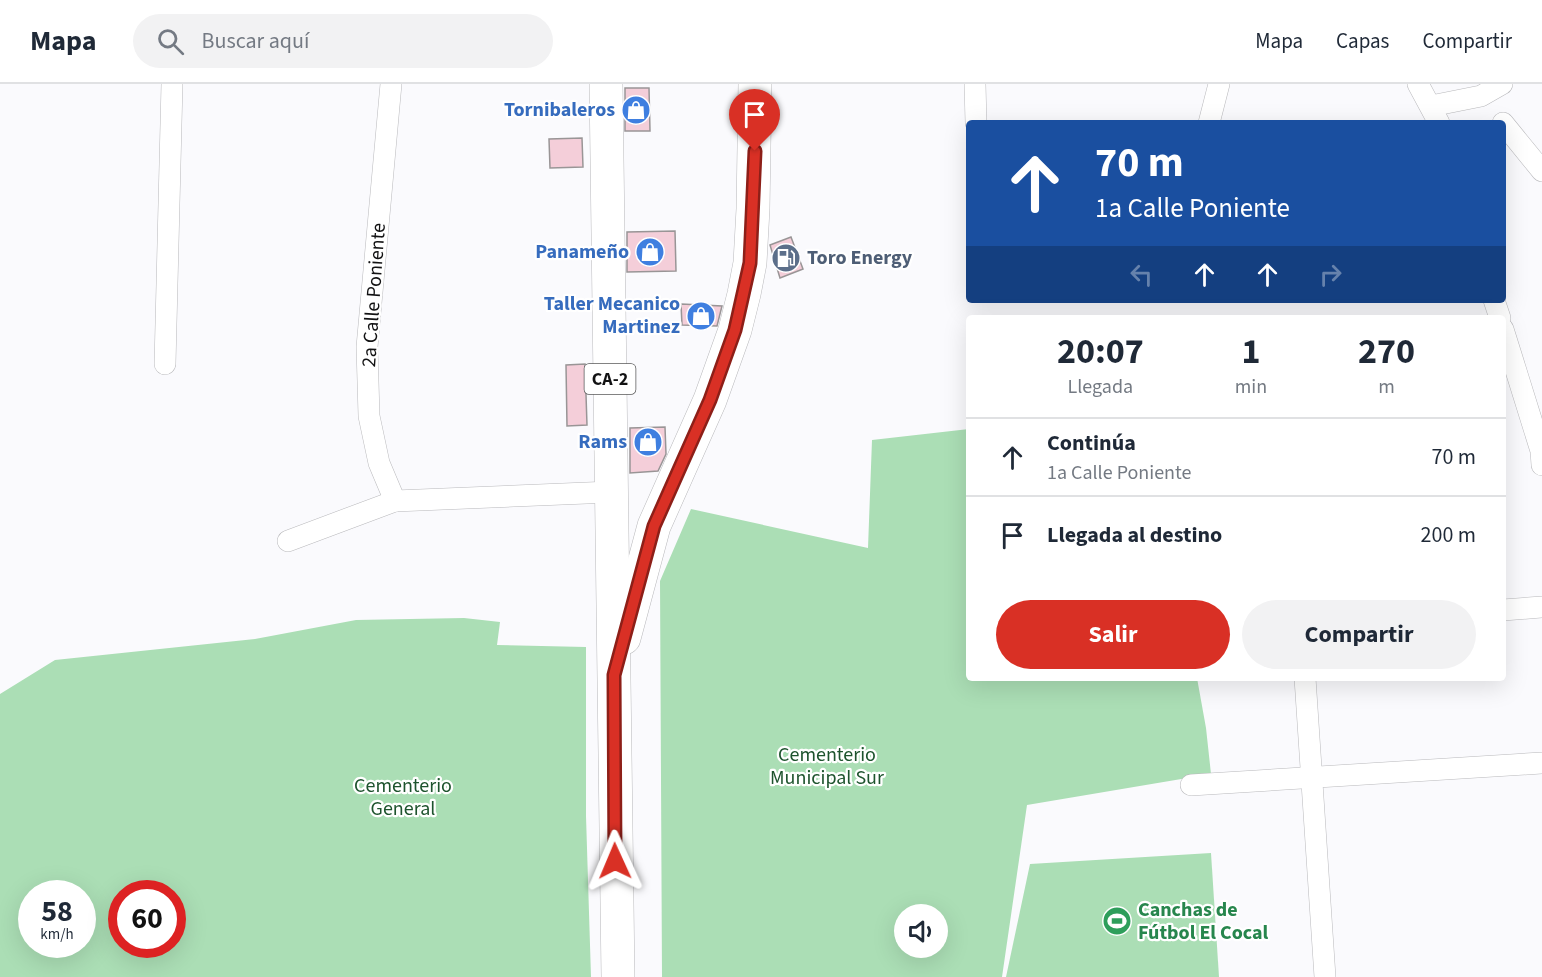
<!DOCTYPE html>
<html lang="es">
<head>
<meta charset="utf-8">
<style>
  :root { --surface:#fff; --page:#f2f2f3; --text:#1f2937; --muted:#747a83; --line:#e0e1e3; --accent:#d93025 }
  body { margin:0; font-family:"Source Sans 3",sans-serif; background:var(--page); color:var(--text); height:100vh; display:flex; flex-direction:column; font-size:22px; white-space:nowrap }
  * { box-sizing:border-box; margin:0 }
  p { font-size:20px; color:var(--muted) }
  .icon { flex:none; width:33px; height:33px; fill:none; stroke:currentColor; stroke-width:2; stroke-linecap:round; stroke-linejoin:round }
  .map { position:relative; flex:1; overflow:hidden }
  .side { position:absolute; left:966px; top:231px; width:540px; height:366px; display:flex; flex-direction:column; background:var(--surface); border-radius:6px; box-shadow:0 6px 24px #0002 }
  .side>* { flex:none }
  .top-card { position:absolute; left:966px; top:36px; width:540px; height:183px; border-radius:6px; box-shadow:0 6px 24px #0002; background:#1a4fa0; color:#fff; overflow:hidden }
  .tools { position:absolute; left:894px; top:820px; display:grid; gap:12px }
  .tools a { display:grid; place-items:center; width:54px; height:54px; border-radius:50%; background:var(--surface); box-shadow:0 6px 24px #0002; font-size:30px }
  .speed { position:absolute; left:18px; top:796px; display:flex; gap:12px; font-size:30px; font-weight:700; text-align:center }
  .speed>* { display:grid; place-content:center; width:78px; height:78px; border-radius:50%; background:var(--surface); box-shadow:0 6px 24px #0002; line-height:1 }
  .speed small { font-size:15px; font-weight:400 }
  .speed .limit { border:9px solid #d22; background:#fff; color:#111 }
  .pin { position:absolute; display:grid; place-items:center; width:51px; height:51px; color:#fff; margin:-62px -26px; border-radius:50% 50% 50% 0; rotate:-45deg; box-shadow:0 0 6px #0007 }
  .pin .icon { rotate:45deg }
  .me { position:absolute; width:66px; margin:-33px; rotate:359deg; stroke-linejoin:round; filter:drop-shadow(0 0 4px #0008) }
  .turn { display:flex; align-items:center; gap:21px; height:126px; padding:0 30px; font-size:27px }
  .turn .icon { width:78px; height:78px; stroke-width:2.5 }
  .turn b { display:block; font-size:42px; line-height:51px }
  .lanes { display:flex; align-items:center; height:57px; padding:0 30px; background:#0003; justify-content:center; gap:30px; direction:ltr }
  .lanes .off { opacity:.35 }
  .eta { display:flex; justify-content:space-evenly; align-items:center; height:102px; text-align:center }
  .eta b { font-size:36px; font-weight:700; line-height:42px }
  .cta { display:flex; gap:12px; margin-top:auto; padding:12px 30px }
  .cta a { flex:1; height:69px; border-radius:36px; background:var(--accent); color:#fff; font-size:24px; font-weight:700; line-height:69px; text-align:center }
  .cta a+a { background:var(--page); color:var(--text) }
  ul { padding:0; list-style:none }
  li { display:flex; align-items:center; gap:18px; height:78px; padding:0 30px; border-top:2px solid var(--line) }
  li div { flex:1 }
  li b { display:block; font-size:22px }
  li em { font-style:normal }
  header { display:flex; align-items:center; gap:36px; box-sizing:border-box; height:84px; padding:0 30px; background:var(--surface); border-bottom:2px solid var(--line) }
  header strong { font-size:28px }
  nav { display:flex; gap:33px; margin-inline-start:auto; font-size:21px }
  .search { width:420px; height:54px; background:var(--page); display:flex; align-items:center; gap:15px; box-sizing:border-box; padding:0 21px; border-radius:33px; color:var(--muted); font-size:22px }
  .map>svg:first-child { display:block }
  .green { fill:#abdeb5; fill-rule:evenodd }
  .building { fill:#f4ced9; stroke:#999596; stroke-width:1.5 }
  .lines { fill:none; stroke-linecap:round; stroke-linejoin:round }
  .street-casing { stroke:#b9b9bc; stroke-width:22 }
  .primary-casing { stroke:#b9b9bc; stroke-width:34 }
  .street { stroke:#fff; stroke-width:21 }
  .primary { stroke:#fff; stroke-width:33 }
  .route-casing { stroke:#8d1f18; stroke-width:15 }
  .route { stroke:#d93025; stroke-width:10 }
  .labels { text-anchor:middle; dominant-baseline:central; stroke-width:4.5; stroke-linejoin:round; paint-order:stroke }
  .shield { fill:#fff; stroke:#59595a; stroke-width:1.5 }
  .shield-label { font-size:18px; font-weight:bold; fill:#121213 }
  .shop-label { font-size:20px; font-weight:bold; fill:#366cbe; stroke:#fff; text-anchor:end }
  .service-label { font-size:20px; font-weight:bold; fill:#4e5e75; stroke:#fff; text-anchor:start }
  .street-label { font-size:20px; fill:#121213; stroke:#fff }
  .park-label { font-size:20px; fill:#1d532d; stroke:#fff }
  .leisure-label { font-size:20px; font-weight:bold; fill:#27864d; stroke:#fff; text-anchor:start }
</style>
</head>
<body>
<header>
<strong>Mapa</strong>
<div class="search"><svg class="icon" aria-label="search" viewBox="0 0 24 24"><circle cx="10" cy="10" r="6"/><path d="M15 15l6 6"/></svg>Buscar aquí</div>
<nav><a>Mapa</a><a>Capas</a><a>Compartir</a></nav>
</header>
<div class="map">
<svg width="1542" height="893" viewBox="0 0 1542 893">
  <rect width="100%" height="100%" fill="#fafafd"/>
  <g class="green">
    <path d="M969,345v249h228l9,50 5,46 -184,31 -25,172h-340l-2,-396 31,-72 177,39 4,-108zM904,831h34v33h-34z"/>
    <path d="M464,534l36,4 -3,23 89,2v169l5,161h-591v-283l55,-34 200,-21 101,-19zM32,810h50v51h-50zM122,810h50v51h-50z"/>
    <polygon points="1211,769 1219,893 1006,893 1030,780"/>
  </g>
  <g class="building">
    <polygon points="625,4 649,4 650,47 625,47"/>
    <polygon points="582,54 583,83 550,84 549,55"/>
    <polygon points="675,147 676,187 627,188 627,148"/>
    <polygon points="791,153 803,185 780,194 770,161"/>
    <polygon points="681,220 722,222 717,242 682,241"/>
    <polygon points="585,280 587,341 567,342 566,281"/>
    <polygon points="665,343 666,370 658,387 630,389 630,344"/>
  </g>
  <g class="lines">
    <g class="street-casing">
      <g id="street">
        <polyline points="391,0 367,263 369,332 379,379 395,417"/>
        <polyline points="975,0 976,39"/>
        <polyline points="1418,0 1439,39"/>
        <polyline points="1431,22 1481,12 1502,0"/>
        <polyline points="1209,39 1219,0"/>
        <polyline points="1503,39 1542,87"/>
        <polyline points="1494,216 1500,234"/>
        <polyline points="1503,245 1541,367 1542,381"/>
        <polyline points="165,280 172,0"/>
        <polyline points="288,457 395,417 611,408"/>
        <polyline points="1503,526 1542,523"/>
        <polyline points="1305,594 1325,893"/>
        <polyline points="1191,701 1542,679"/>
      </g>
    </g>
    <g class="primary-casing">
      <g id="primary">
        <polyline points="606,0 618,893"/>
        <polyline points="624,554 654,442 710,316 735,246 744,210 750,179 753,125 755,0"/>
      </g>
    </g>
    <use href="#street" class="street"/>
    <use href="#primary" class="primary"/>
  </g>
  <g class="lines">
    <g class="route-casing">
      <polyline id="route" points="615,777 614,591 654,442 710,316 735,246 750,179 755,67"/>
    </g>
    <use href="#route" class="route"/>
  </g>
  <defs>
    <g id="shop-disc" transform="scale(1.5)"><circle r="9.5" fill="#3f7fe0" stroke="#fff"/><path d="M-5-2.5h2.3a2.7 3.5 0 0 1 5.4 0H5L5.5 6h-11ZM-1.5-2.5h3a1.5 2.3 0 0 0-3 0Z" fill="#fff"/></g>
    <g id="fuel-disc" transform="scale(1.5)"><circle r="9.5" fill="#5c6f8a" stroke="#fff"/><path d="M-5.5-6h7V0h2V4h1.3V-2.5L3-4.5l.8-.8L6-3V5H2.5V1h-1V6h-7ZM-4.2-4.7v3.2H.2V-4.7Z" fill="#fff"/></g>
    <g id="stadium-disc" transform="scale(1.5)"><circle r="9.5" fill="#2e9e5b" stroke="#fff"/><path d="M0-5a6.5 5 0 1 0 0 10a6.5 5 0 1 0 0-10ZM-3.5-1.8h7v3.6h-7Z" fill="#fff"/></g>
  </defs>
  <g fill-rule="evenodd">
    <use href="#shop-disc" x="636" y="26"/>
    <use href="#shop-disc" x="650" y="168"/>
    <use href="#fuel-disc" x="786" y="174"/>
    <use href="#shop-disc" x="701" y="232"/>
    <use href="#shop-disc" x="648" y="358"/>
    <use href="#stadium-disc" x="1117" y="837"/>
  </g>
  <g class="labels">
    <rect class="shield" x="584.5" y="280" width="51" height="30" rx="4.5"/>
    <g class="shield-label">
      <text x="610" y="295">CA-2</text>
    </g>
    <g class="shop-label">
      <text x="615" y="26">Tornibaleros</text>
      <text x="629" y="168">Panameño</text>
      <text x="680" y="220">Taller Mecanico<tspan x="680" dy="23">Martinez</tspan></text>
      <text x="627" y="358">Rams</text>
    </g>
    <g class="service-label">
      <text x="807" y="174">Toro Energy</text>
    </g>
    <g class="street-label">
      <text transform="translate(374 211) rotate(-86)">2a Calle Poniente</text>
    </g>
    <g class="park-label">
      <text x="827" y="671">Cementerio<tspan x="827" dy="23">Municipal Sur</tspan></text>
      <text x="403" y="702">Cementerio<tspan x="403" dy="23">General</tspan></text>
    </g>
    <g class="leisure-label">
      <text x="1138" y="826">Canchas de<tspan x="1138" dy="23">Fútbol El Cocal</tspan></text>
    </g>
  </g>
</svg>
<div class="tools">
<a><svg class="icon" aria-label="sound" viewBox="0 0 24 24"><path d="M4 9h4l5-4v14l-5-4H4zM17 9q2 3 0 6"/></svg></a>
</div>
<div class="speed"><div>58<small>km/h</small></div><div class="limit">60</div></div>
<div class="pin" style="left:755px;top:67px;background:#d93025"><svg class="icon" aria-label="arrive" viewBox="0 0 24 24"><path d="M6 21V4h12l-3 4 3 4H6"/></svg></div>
<svg class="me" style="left:615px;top:777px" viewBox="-20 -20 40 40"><path d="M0-17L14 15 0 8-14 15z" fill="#d93025" stroke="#fff" stroke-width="4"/></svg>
<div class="top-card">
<div class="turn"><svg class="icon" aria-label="ahead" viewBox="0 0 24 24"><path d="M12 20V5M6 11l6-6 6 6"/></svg><div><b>70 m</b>1a Calle Poniente</div></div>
<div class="lanes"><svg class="icon off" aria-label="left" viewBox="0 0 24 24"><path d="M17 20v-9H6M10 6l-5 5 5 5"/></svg><svg class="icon" aria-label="ahead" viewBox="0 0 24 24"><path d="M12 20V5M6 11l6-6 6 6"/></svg><svg class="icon" aria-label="ahead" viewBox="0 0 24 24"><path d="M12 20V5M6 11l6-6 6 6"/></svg><svg class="icon off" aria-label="right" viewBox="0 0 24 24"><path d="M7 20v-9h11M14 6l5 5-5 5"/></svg></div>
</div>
<section class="side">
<div class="eta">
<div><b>20:07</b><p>Llegada</p></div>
<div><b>1</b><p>min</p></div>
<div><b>270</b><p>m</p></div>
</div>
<ul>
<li><svg class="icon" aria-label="ahead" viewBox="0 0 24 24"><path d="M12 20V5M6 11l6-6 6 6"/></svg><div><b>Continúa</b><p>1a Calle Poniente</p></div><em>70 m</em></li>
<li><svg class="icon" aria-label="arrive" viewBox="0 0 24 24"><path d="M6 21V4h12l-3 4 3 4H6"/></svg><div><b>Llegada al destino</b></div><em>200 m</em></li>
</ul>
<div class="cta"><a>Salir</a><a>Compartir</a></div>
</section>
</div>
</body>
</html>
